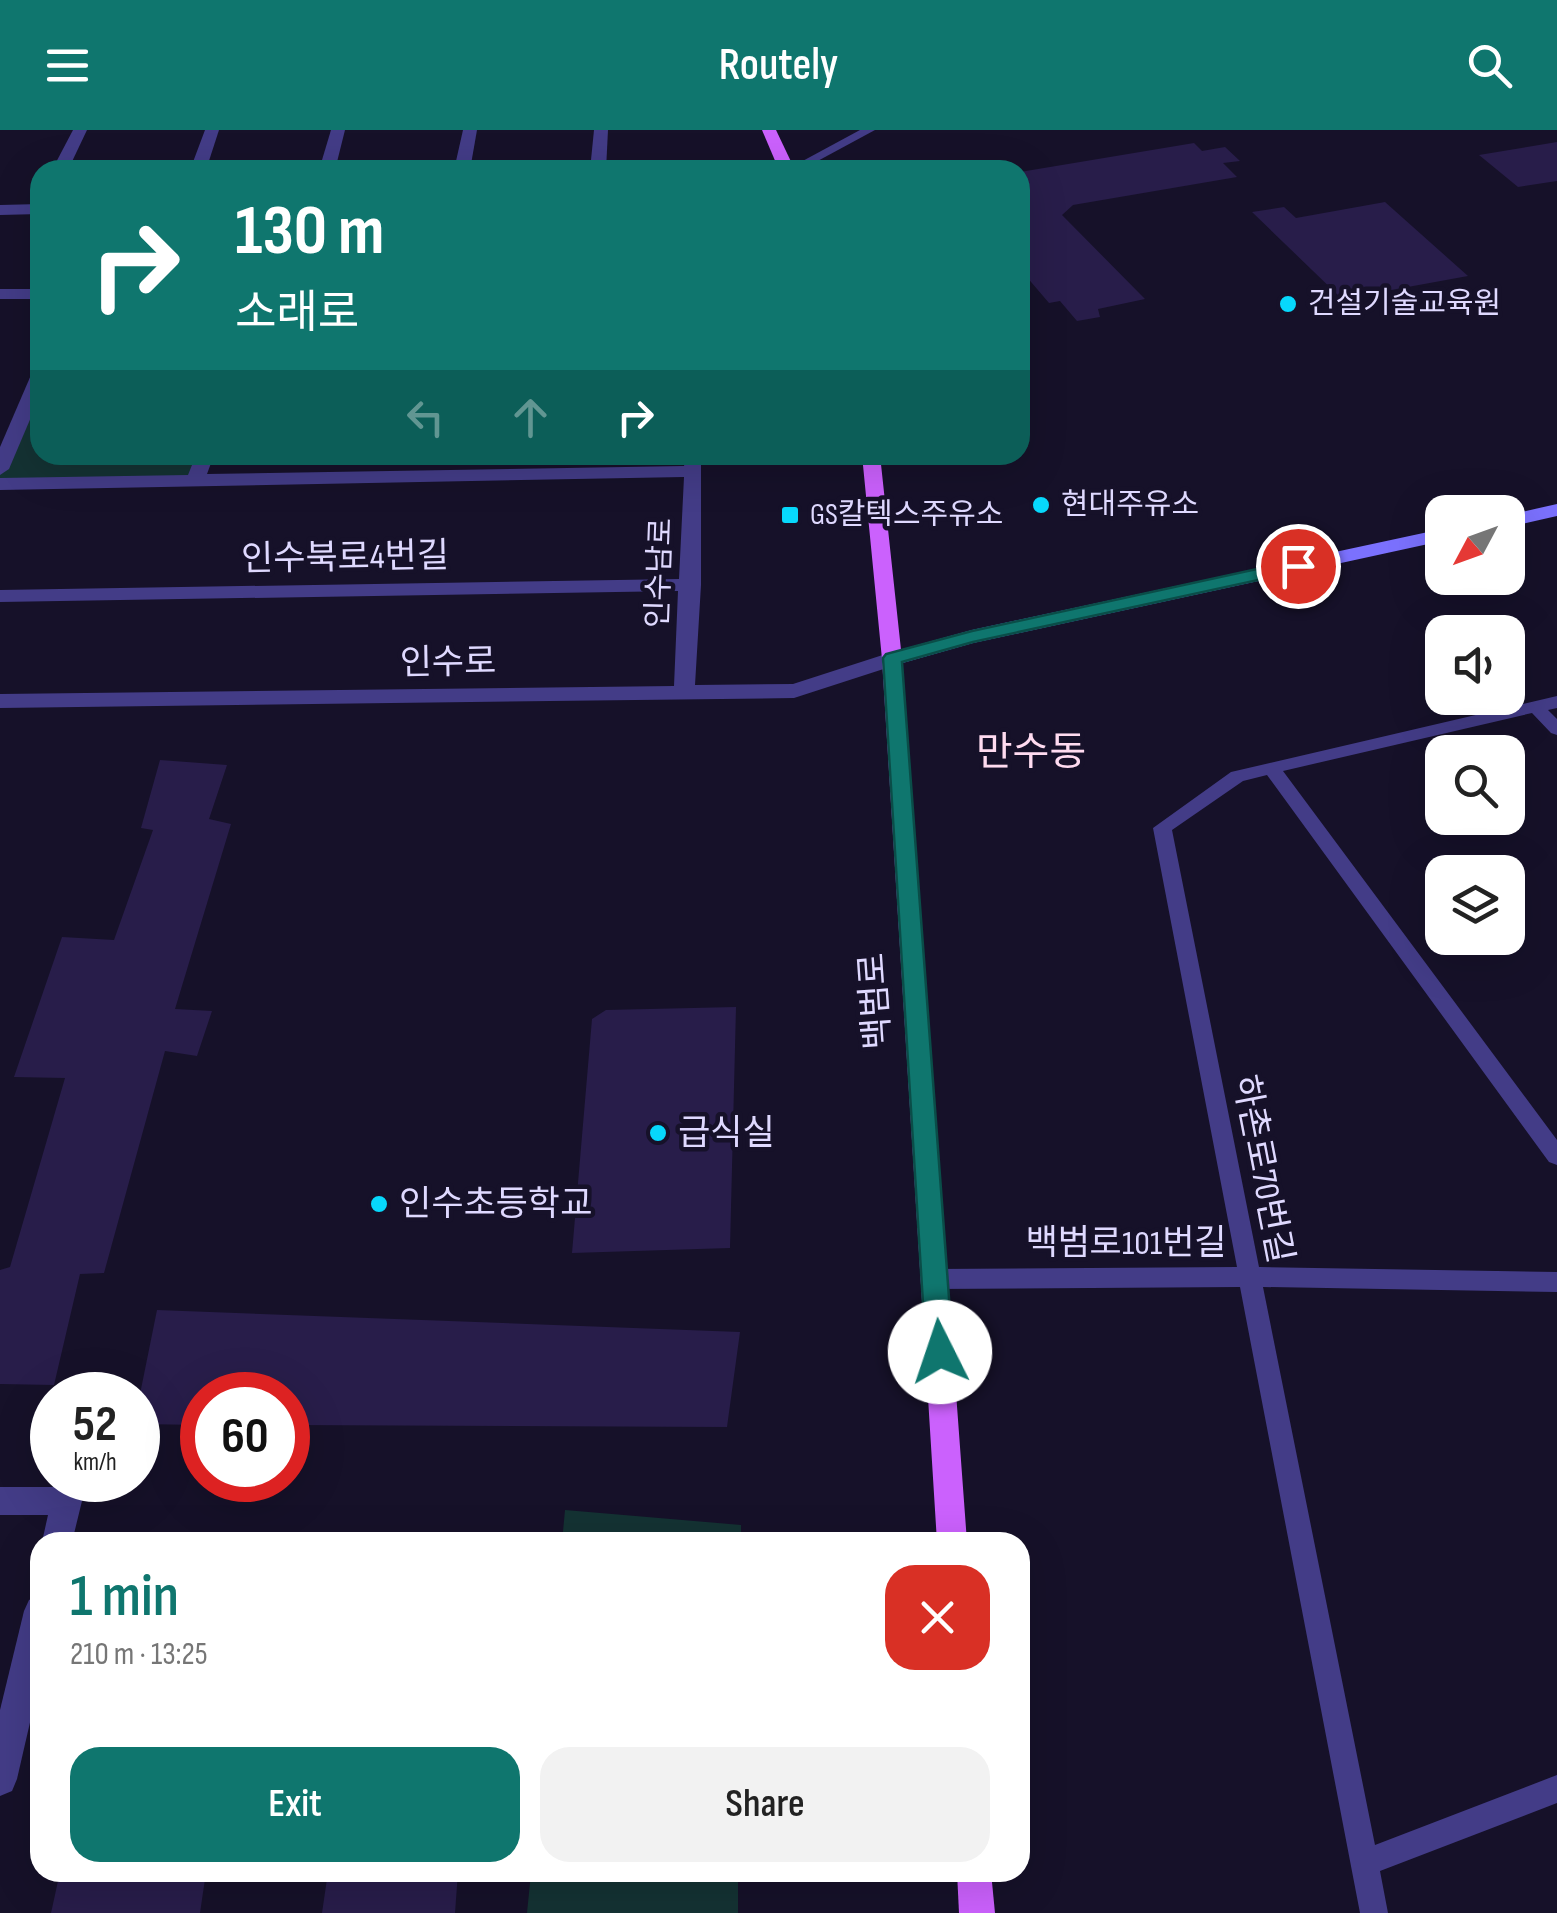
<!DOCTYPE html>
<html lang="en">
<head>
<meta charset="utf-8">
<style>
  :root { --surface:#fff; --page:#f2f2f2; --text:#222; --muted:#767676; --accent:#0f766e }
  body { margin:0; font-family:"Sofia Sans Condensed","Noto Sans KR",sans-serif; background:var(--page); color:var(--text); height:100vh; display:flex; flex-direction:column; font-size:38px; white-space:nowrap }
  * { box-sizing:border-box; margin:0 }
  p { font-size:32px; color:var(--muted) }
  .icon { flex:none; width:55px; height:55px; fill:none; stroke:currentColor; stroke-width:2; stroke-linecap:round; stroke-linejoin:round }
  .map { position:relative; flex:1; overflow:hidden }
  .panel { position:absolute; left:30px; top:1402px; width:1000px; height:350px; display:flex; flex-direction:column; background:var(--surface); border-radius:30px; box-shadow:0 10px 40px #0002 }
  .panel>* { flex:none }
  .banner { position:absolute; left:30px; top:30px; width:1000px; height:305px; border-radius:30px; box-shadow:0 10px 40px #0002; background:#0f766e; color:#fff; overflow:hidden }
  .needle { width:65px; rotate:229deg }
  .fabs { position:absolute; left:1425px; top:365px; display:grid; gap:20px }
  .fabs a { display:grid; place-items:center; width:100px; height:100px; border-radius:20px; background:var(--surface); box-shadow:0 10px 40px #0002; font-size:50px }
  .speed { position:absolute; left:30px; top:1242px; display:flex; gap:20px; font-size:50px; font-weight:700; text-align:center }
  .speed>* { display:grid; place-content:center; width:130px; height:130px; border-radius:50%; background:var(--surface); box-shadow:0 10px 40px #0002; line-height:1 }
  .speed small { font-size:25px; font-weight:400 }
  .speed .limit { border:15px solid #d22; background:#fff; color:#111 }
  .pin { position:absolute; display:grid; place-items:center; width:85px; height:85px; color:#fff; margin:-42px; border:5px solid #fff; border-radius:50%; box-shadow:0 2px 10px #0007 }
  .me { position:absolute; width:110px; margin:-55px; rotate:356deg; stroke-linejoin:round; filter:drop-shadow(0 0 8px #0008) }
  .turn { display:flex; align-items:center; gap:35px; height:210px; padding:0 40px; font-size:45px }
  .turn .icon { width:130px; height:130px; stroke-width:2.5 }
  .turn b { display:block; font-size:70px; line-height:85px }
  .lanes { display:flex; align-items:center; height:95px; padding:0 40px; background:#0003; justify-content:center; gap:50px; direction:ltr }
  .lanes .off { opacity:.35 }
  .round { display:grid; place-items:center; flex:none; width:105px; height:105px; border-radius:30px; background:var(--page) }
  .summary { display:flex; align-items:center; justify-content:space-between; height:170px; padding:0 40px }
  h1 { font-size:60px; font-weight:600; line-height:75px; color:var(--accent) }
  .action { display:flex; gap:20px; margin-top:auto; padding:20px 40px }
  .action a { flex:1; height:115px; border-radius:30px; background:var(--accent); color:#fff; font-size:40px; font-weight:600; line-height:115px; text-align:center }
  .action a+a { background:var(--page); color:var(--text) }
  header { display:flex; justify-content:space-between; align-items:center; height:130px; padding:0 40px; background:var(--accent); color:#fff; font-size:45px; font-weight:600 }
  .map>svg:first-child { display:block }
  .green { fill:#143233 }
  .building { fill:#281d4a }
  .lines { fill:none; stroke-linecap:round; stroke-linejoin:round }
  .lane { fill:#433c87; fill-rule:evenodd }
  .street { fill:#433c87; fill-rule:evenodd }
  .secondary { fill:#7b71fe; fill-rule:evenodd }
  .primary { fill:#cb61fd; fill-rule:evenodd }
  .route { fill:#0f766e; stroke:#0a4d48; stroke-width:2.5 }
  .poi-dot { fill:#07d8fc; stroke:#161129; stroke-width:4 }
  .labels { text-anchor:middle; dominant-baseline:central; stroke-width:9; stroke-linejoin:round; paint-order:stroke }
  .far-poi-label { font-size:30px; fill:#dfd9ff; stroke:#161129; text-anchor:start }
  .far-street-label { font-size:30px; fill:#dfd9ff; stroke:#161129 }
  .street-label { font-size:35px; fill:#dfd9ff; stroke:#161129 }
  .poi-label { font-size:35px; fill:#dfd9ff; stroke:#161129; text-anchor:start }
  .quarter-label { font-size:40px; fill:#ffdbf0; stroke:#161129 }
</style>
</head>
<body>
<header><svg class="icon" aria-label="menu" viewBox="0 0 24 24"><path d="M4 6h16M4 12h16M4 18h16"/></svg>Routely<svg class="icon" aria-label="search" viewBox="0 0 24 24"><circle cx="10" cy="10" r="6"/><path d="M15 15l6 6"/></svg></header>
<div class="map">
<svg width="1557" height="1783" viewBox="0 0 1557 1783">
  <rect width="100%" height="100%" fill="#161129"/>
  <g class="green">
    <polygon points="40,245 40,325 205,325 196,350 0,354 0,339"/>
    <polygon points="565,1380 741,1395 741,1412 562,1412"/>
    <polygon points="531,1743 738,1743 738,1783 527,1783"/>
  </g>
  <g class="building">
    <polygon points="1557,12 1557,51 1518,57 1479,25"/>
    <polygon points="1194,13 1202,21 1225,17 1240,31 1223,33 1237,47 1073,75 1062,85 1145,169 1098,179 1100,187 1077,191 1060,171 1049,173 1020,139 1020,42"/>
    <polygon points="1385,72 1468,146 1342,169 1252,82 1284,77 1296,88"/>
    <polygon points="160,630 227,635 209,689 231,694 175,879 212,881 197,926 165,921 104,1143 80,1144 54,1255 0,1254 0,1140 10,1137 65,948 14,947 62,807 114,810 153,700 141,698"/>
    <polygon points="736,877 730,1118 572,1123 592,889 606,880"/>
    <polygon points="157,1180 740,1202 727,1297 288,1295 288,1265 202,1265 202,1295 138,1294 138,1274"/>
    <polygon points="60,1742 206,1742 200,1783 51,1783"/>
    <polygon points="328,1742 458,1742 455,1783 322,1783"/>
  </g>
  <g class="lines">
    <g class="lane">
      <polygon points="860,0 875,0 801,40 786,40"/>
      <polygon points="1557,566 1557,578 1548,580 1557,589 1557,605 1551,603 1532,583 1283,641 1557,1010 1557,1035 1549,1032 1267,645 1243,651 1172,700 1259,1137 1557,1142 1557,1162 1263,1157 1375,1715 1557,1645 1557,1673 1380,1741 1388,1783 1360,1783 1240,1157 934,1159 926,1156 923,1149 926,1142 934,1139 1237,1137 1153,698 1231,642"/>
    </g>
    <g class="street">
      <polygon points="73,0 87,0 68,40 52,40"/>
      <polygon points="205,0 219,0 206,40 190,40"/>
      <polygon points="331,0 345,0 335,40 319,40"/>
      <polygon points="463,0 477,0 470,40 454,40"/>
      <polygon points="594,0 608,0 606,40 590,40"/>
      <polygon points="40,74 40,84 0,85 0,75"/>
      <rect x="0" y="159" width="40" height="10"/>
      <polygon points="40,240 40,266 9,339 0,345 0,317 31,245"/>
      <polygon points="196,325 214,325 207,344 684,336 687,325 701,325 701,455 695,555 793,554 892,522 902,529 899,534 794,568 0,578 0,564 674,556 678,461 0,472 0,460 679,449 684,347 0,360 0,348 188,345"/>
      <polygon points="0,1357 67,1357 78,1361 82,1371 72,1412 42,1412 48,1385 0,1385"/>
      <polygon points="40,1465 40,1549 17,1649 12,1661 0,1666 0,1580 24,1481 29,1470"/>
    </g>
    <g class="secondary">
      <polygon points="1557,374 1557,386 1508,397 1508,385"/>
      <polygon points="1442,399 1442,411 973,513 892,536 882,529 885,524 972,500"/>
    </g>
    <g class="primary">
      <polygon points="762,0 776,0 795,40 779,40"/>
      <polygon points="862,325 880,325 902,529 967,1412 937,1412 882,529"/>
      <polygon points="957,1742 991,1742 995,1783 959,1783"/>
    </g>
  </g>
  <polygon class="route" points="1298,430 1307,436 1304,440 973,512 902,532 953,1222 949,1231 940,1234 930,1231 926,1222 883,528 886,524 972,501"/>
  <g class="poi-dot">
    <circle cx="1288" cy="174" r="10"/>
    <circle cx="1041" cy="375" r="10"/>
    <rect x="780" y="375" width="20" height="20" rx="5"/>
    <circle cx="658" cy="1003" r="10"/>
    <circle cx="379" cy="1074" r="10"/>
  </g>
  <g class="labels">
    <g class="far-poi-label">
      <text x="1308" y="174">건설기술교육원</text>
      <text x="1061" y="375">현대주유소</text>
      <text x="810" y="385">GS칼텍스주유소</text>
    </g>
    <g class="far-street-label">
      <text transform="translate(660 443) rotate(-88)">인수남로</text>
    </g>
    <g class="street-label">
      <text transform="translate(345 428) rotate(-1)">인수북로4번길</text>
      <text transform="translate(448 533) rotate(-1)">인수로</text>
      <text transform="translate(876 871) rotate(-94)">백범로</text>
      <text transform="translate(1262 1039) rotate(79)">하촌로70번길</text>
      <text x="1126" y="1113">백범로101번길</text>
    </g>
    <g class="poi-label">
      <text x="678" y="1003">급식실</text>
      <text x="399" y="1074">인수초등학교</text>
    </g>
    <g class="quarter-label">
      <text x="1031" y="623">만수동</text>
    </g>
  </g>
</svg>
<div class="fabs">
<a><svg class="needle" viewBox="-14 -14 28 28"><path d="M0-13l5 13h-10z" fill="#e53935"/><path d="M0 13l5-13h-10z" fill="#767676"/></svg></a>
<a><svg class="icon" aria-label="sound" viewBox="0 0 24 24"><path d="M4 9h4l5-4v14l-5-4H4zM17 9q2 3 0 6"/></svg></a>
<a><svg class="icon" aria-label="search" viewBox="0 0 24 24"><circle cx="10" cy="10" r="6"/><path d="M15 15l6 6"/></svg></a>
<a><svg class="icon" aria-label="layers" viewBox="0 0 24 24"><path d="M12 4l9 5-9 5-9-5zM3 14l9 5 9-5"/></svg></a>
</div>
<div class="speed"><div>52<small>km/h</small></div><div class="limit">60</div></div>
<div class="pin" style="left:1298px;top:436px;background:#d93025"><svg class="icon" aria-label="arrive" viewBox="0 0 24 24"><path d="M6 21V4h12l-3 4 3 4H6"/></svg></div>
<svg class="me" style="left:940px;top:1222px" viewBox="-20 -20 40 40"><circle r="19" fill="#fff"/><path d="M0-13L10 11 0 6-10 11z" fill="#0f766e"/></svg>
<div class="banner">
<div class="turn"><svg class="icon" aria-label="right" viewBox="0 0 24 24"><path d="M7 20v-9h11M14 6l5 5-5 5"/></svg><div><b>130 m</b>소래로</div></div>
<div class="lanes"><svg class="icon off" aria-label="left" viewBox="0 0 24 24"><path d="M17 20v-9H6M10 6l-5 5 5 5"/></svg><svg class="icon off" aria-label="ahead" viewBox="0 0 24 24"><path d="M12 20V5M6 11l6-6 6 6"/></svg><svg class="icon" aria-label="right" viewBox="0 0 24 24"><path d="M7 20v-9h11M14 6l5 5-5 5"/></svg></div>
</div>
<section class="panel">
<div class="summary"><div><h1>1 min</h1><p>210 m · 13:25</p></div><a class="round" style="background:#d93025;color:#fff"><svg class="icon" aria-label="close" viewBox="0 0 24 24"><path d="M6 6l12 12M18 6L6 18"/></svg></a></div>
<div class="action"><a>Exit</a><a>Share</a></div>
</section>
</div>
</body>
</html>
